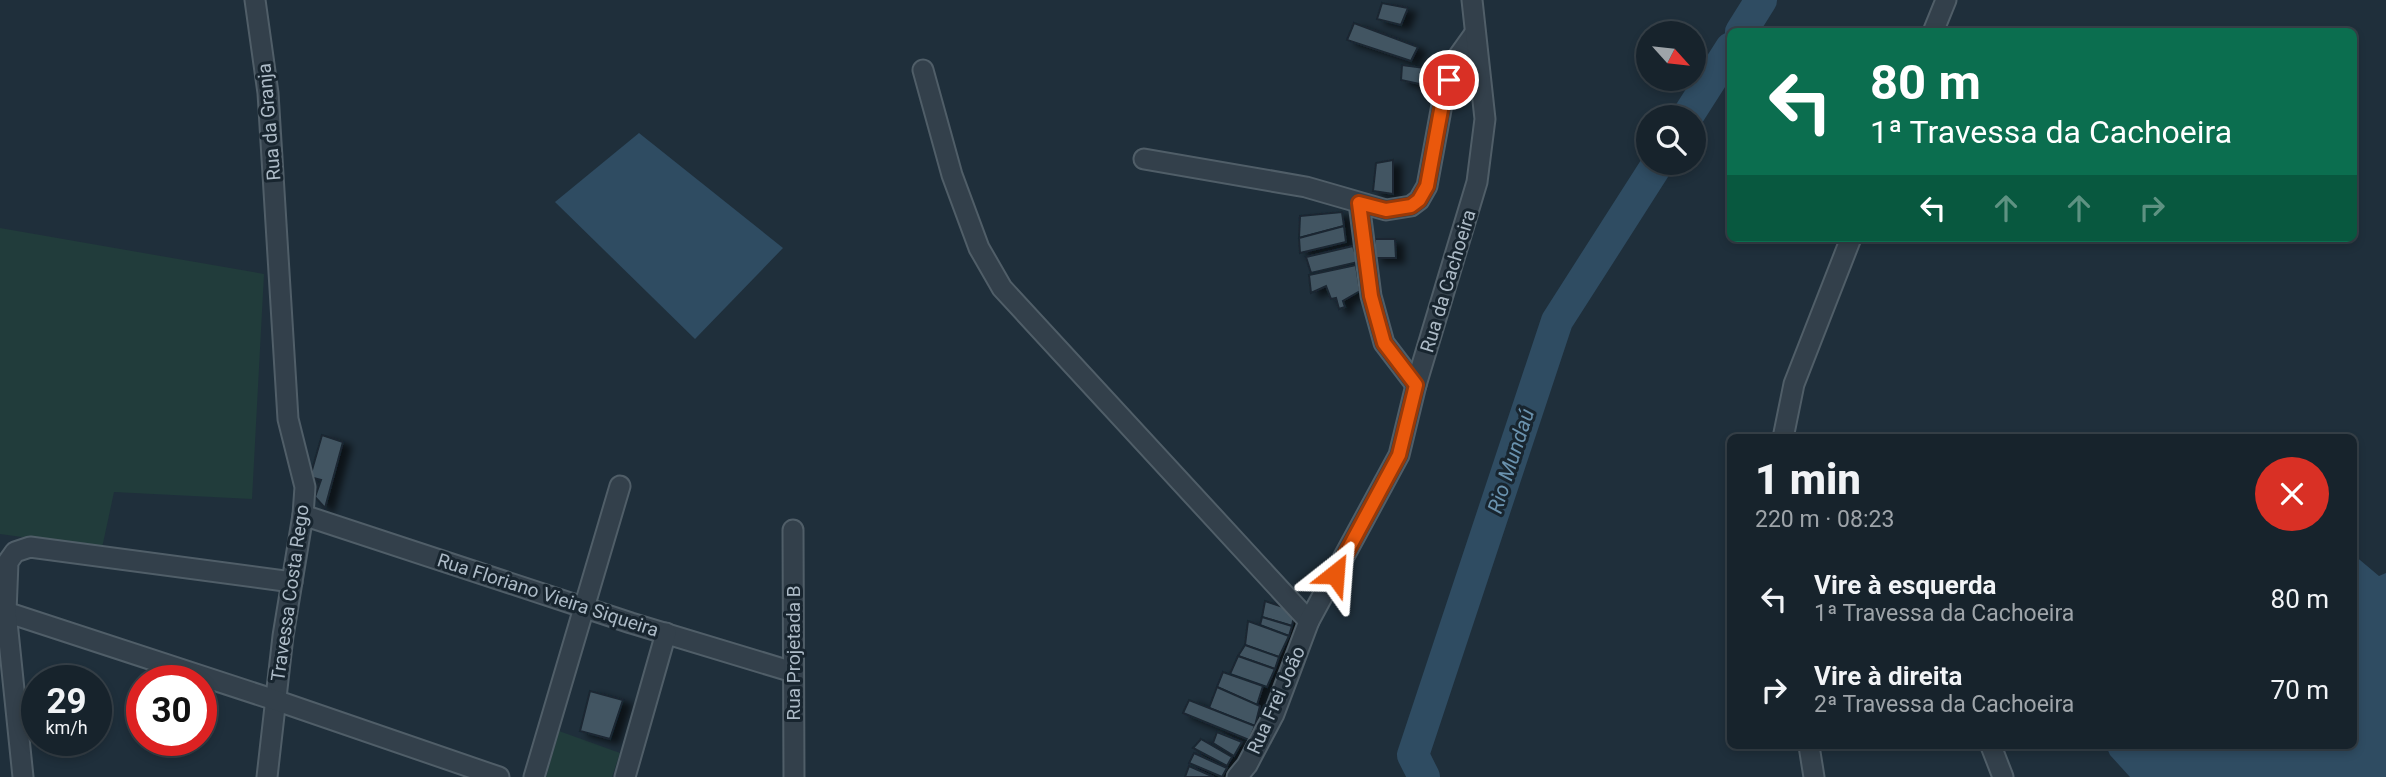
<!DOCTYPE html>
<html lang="pt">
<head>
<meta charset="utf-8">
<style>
  :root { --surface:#17232c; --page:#202b34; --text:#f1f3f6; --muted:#9ea4a9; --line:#364048 }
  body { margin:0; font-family:Roboto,sans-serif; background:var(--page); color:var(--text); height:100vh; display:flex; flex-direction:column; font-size:26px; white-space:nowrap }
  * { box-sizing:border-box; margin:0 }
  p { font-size:23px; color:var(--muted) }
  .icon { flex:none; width:38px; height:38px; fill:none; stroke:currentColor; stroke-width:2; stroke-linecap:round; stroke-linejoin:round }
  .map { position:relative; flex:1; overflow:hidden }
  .side { position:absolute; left:1727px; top:434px; width:630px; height:315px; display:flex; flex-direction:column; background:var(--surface); border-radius:10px; box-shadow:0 4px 10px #0003,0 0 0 2px var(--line) }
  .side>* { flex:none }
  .top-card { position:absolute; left:1727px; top:28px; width:630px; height:214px; border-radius:10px; box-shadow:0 4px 10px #0003,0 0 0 2px var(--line); background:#0b6e4f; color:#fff; overflow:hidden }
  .needle { width:46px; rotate:117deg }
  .controls { position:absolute; left:1636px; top:21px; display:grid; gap:14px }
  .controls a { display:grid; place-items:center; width:70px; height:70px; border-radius:50%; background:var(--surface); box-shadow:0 4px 10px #0003,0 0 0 2px var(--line); font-size:35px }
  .speed { position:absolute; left:21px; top:665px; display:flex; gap:14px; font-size:35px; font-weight:700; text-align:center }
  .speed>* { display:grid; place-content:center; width:91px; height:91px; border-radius:50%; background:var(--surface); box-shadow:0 4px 10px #0003,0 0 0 2px var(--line); line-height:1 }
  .speed small { font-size:18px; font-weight:400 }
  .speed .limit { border:10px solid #d22; background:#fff; color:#111 }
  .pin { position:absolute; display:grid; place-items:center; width:60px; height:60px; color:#fff; margin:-30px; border:4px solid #fff; border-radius:50%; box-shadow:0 2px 7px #0007 }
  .me { position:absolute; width:77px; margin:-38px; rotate:28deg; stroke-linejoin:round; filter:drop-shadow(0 0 5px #0008) }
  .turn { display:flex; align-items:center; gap:24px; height:147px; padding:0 28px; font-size:32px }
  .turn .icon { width:91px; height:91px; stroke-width:2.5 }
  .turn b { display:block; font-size:49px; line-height:60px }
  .lanes { display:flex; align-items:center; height:66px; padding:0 28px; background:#0003; justify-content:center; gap:35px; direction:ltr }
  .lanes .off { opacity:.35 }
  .round { display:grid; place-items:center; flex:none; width:74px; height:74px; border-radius:37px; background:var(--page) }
  .headline { display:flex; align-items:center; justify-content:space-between; height:119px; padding:0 28px }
  h1 { font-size:42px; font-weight:800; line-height:52px }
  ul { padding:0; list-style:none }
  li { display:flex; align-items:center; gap:21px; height:91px; padding:0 28px }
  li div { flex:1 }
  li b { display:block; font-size:26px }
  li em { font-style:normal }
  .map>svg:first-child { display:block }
  .green { fill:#213c3b }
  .water { fill:#2f4c62 }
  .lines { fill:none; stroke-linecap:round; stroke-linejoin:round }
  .river { stroke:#2f4c62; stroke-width:32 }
  .building { fill:#425562; stroke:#1a2731; stroke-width:2; filter:url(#shadow) }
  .minor-casing { stroke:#505e68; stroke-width:23 }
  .minor { stroke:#33404b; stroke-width:19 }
  .route-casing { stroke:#983908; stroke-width:18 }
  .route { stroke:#ea580c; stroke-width:12 }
  .labels { text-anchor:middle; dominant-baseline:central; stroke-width:6; stroke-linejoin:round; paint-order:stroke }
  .street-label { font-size:19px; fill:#adbbc7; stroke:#18252f }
  .water-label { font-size:21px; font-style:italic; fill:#6a92ae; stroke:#18252f }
</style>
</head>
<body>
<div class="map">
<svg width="2386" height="777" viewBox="0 0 2386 777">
  <defs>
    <filter id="shadow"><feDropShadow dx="8" dy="4.5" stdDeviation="3.5" flood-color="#0009"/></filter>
  </defs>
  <rect width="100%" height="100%" fill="#1f2f3b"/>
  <g class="green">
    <polygon points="0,228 264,274 252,499 114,492 102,548 0,534"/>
    <polygon points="559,731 620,753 612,777 546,777"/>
  </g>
  <g class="water">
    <polygon points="639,133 783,248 695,339 555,202"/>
    <polygon points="2354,555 2379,576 2386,573 2386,777 2130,777 2110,755 2106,746 2354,746"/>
  </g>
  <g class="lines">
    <g class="river">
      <polyline points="1741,32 1761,0"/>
      <polyline points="1687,117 1731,48"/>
      <polyline points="1424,777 1413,755 1557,321 1658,163"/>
    </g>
  </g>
  <g class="building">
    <polygon points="1382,3 1408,8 1401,25 1377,19"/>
    <polygon points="1354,23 1418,47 1411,61 1347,40"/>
    <polygon points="1402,65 1425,68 1424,85 1401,80"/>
    <polygon points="1393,160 1393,194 1373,191 1376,163"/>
    <polygon points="1342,212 1344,226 1299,238 1300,216"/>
    <polygon points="1344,226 1346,242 1300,253 1299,238"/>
    <polygon points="1375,239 1395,239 1396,258 1374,258"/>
    <polygon points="1353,246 1358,262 1311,273 1306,257"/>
    <polygon points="1356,265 1360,291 1343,301 1345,307 1339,309 1336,298 1331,299 1326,286 1311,293 1309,275"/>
    <polygon points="322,435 343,442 325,508 315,497 321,480 310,477"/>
    <polygon points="1265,601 1295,611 1292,626 1262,617"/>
    <polygon points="1262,617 1292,626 1289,636 1260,625"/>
    <polygon points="1248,621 1289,636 1279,657 1245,645"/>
    <polygon points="1245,645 1279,657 1275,669 1238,656"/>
    <polygon points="1238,656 1275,669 1267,687 1230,674"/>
    <polygon points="1223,672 1263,686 1257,705 1217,687"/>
    <polygon points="1217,687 1260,706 1255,726 1209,708"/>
    <polygon points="590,691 623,700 610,739 580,731"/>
    <polygon points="1189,700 1255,726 1249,740 1183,713"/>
    <polygon points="1217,732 1242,742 1234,756 1213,743"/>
    <polygon points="1201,739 1232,757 1227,766 1193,748"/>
    <polygon points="1194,753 1227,768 1222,777 1189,763"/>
    <polygon points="1189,766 1214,777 1185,777"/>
  </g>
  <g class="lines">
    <g class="minor-casing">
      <g id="minor">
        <polyline points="255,0 268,93 288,419 305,487 303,515 283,636 267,777"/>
        <polyline points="1933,32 1946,0"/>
        <polyline points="923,70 952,175 979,248 1002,288 1309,621"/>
        <polyline points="1144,159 1306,187 1386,210 1411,206 1419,200 1427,186 1443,99 1455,61 1475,33"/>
        <polyline points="1359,203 1371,296 1384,343 1416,385"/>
        <polyline points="1783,438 1794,384 1851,238"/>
        <polyline points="303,515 631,623 793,672"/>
        <polyline points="793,530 794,777"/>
        <polyline points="6,612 275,700 499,777"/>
        <polyline points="1809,746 1814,777"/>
        <polyline points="1991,746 2003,777"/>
        <polyline points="23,777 6,612 8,562 15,552 30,547 292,582"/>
        <polyline points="534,777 620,486"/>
        <polyline points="625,777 666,633"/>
        <polyline points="1237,777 1247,765 1274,714 1309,621 1399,455 1416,385 1477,182 1485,119 1472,0"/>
      </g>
    </g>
    <use href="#minor" class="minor"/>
  </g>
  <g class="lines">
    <g class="route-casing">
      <polyline id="route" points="1335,574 1399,455 1416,385 1384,343 1371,296 1359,203 1386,210 1411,206 1419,200 1427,186 1443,99 1449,80"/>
    </g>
    <use href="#route" class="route"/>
  </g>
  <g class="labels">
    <g class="street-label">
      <text transform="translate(269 122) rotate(-95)">Rua da Granja</text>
      <text transform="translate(1448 281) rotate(-73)">Rua da Cachoeira</text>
      <text transform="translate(290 593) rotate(-82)">Travessa Costa Rego</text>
      <text transform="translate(548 595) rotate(18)">Rua Floriano Vieira Siqueira</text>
      <text transform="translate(793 653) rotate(-90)">Rua Projetada B</text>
      <text transform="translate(1276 700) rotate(-66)">Rua Frei João</text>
    </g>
    <g class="water-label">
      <text transform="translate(1511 461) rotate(-72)">Rio Mundaú</text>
    </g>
  </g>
</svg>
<div class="controls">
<a><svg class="needle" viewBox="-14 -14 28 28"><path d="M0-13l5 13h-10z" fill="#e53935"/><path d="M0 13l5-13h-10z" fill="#9ea4a9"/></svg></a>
<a><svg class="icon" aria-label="search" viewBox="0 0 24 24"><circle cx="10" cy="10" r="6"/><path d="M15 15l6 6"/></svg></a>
</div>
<div class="speed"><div>29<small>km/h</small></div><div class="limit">30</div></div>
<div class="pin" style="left:1449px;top:80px;background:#d93025"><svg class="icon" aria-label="arrive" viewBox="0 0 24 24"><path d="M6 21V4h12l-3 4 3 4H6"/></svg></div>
<svg class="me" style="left:1335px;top:574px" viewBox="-20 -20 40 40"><path d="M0-17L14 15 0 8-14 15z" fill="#ea580c" stroke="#fff" stroke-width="4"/></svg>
<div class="top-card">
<div class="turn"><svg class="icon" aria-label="left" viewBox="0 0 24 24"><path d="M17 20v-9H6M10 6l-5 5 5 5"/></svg><div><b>80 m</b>1ª Travessa da Cachoeira</div></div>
<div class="lanes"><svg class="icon" aria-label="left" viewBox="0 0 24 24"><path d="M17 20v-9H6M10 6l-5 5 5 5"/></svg><svg class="icon off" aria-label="ahead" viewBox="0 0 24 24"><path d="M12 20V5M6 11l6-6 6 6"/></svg><svg class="icon off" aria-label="ahead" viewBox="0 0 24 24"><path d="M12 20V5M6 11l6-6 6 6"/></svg><svg class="icon off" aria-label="right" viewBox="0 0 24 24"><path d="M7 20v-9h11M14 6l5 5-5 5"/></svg></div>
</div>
<section class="side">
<div class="headline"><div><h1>1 min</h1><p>220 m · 08:23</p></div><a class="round" style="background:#d93025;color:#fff"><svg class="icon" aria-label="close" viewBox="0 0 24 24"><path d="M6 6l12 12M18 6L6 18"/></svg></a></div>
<ul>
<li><svg class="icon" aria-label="left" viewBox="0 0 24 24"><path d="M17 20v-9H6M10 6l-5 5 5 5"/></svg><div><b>Vire à esquerda</b><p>1ª Travessa da Cachoeira</p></div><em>80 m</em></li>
<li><svg class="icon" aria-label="right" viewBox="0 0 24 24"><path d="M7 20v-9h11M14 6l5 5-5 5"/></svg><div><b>Vire à direita</b><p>2ª Travessa da Cachoeira</p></div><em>70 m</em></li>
</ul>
</section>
</div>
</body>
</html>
